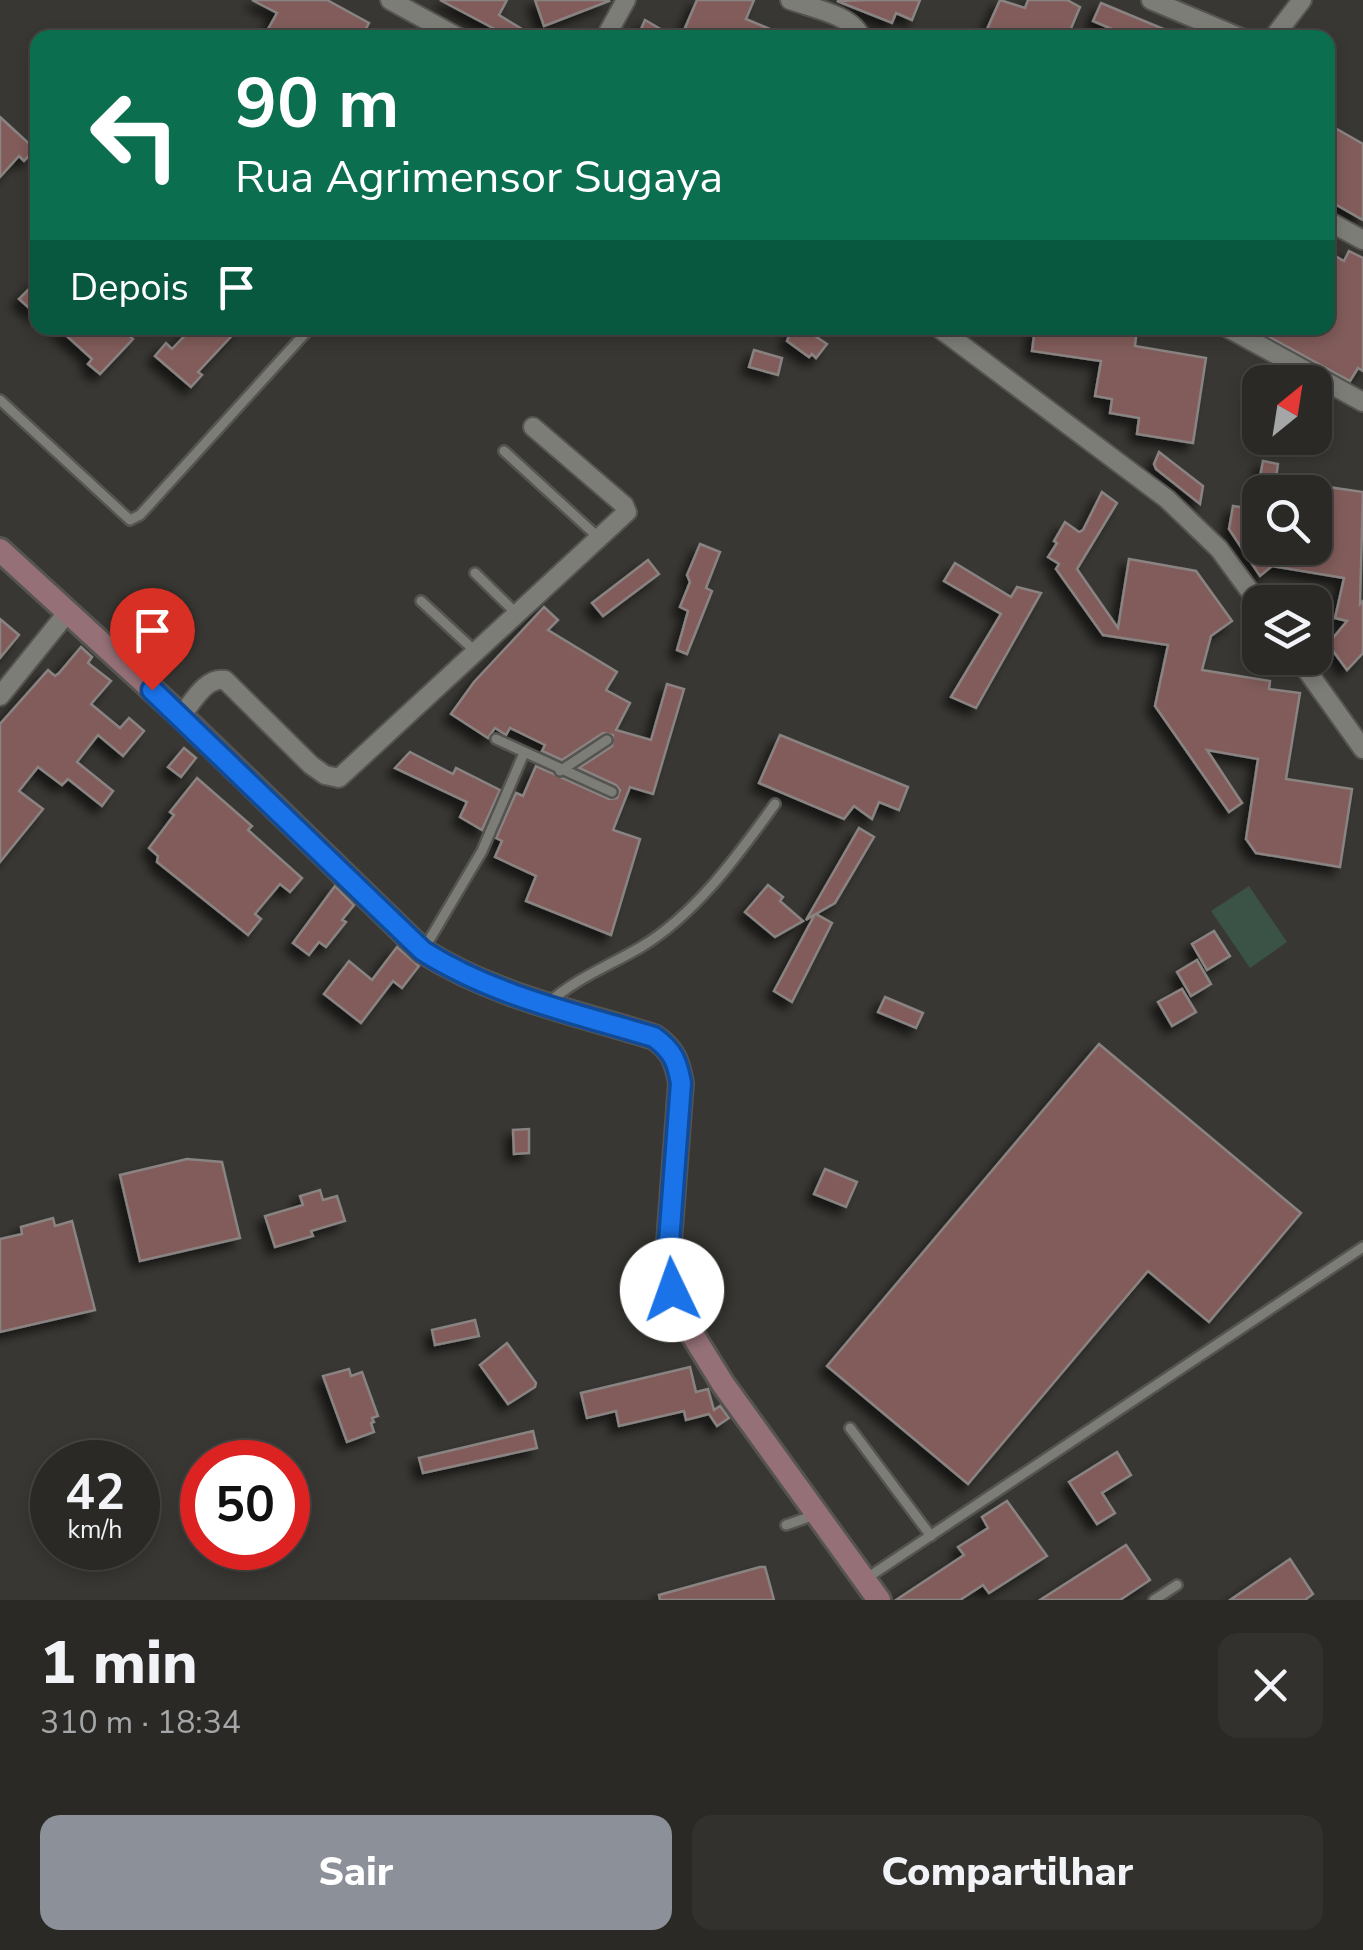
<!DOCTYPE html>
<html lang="pt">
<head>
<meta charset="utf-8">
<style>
  :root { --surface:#2a2926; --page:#32312e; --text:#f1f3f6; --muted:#a5a6a7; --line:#464543; --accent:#8c9099 }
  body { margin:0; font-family:"Nunito Sans",sans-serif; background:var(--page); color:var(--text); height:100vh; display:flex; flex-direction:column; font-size:38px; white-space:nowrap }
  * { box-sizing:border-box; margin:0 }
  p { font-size:32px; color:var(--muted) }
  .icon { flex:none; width:55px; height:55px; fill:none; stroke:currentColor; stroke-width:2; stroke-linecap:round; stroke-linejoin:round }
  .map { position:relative; height:1600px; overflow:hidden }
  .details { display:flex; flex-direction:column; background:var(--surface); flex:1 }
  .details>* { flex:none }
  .hud { position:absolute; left:30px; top:30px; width:1305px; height:305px; border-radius:20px; box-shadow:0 5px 15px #0003,0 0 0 2px var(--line); background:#0b6e4f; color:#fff; overflow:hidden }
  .needle { width:65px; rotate:30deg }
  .tools { position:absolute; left:1242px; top:365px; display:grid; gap:20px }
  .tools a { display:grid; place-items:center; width:90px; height:90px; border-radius:20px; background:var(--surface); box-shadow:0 5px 15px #0003,0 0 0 2px var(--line); font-size:50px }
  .speed { position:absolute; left:30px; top:1440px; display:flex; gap:20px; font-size:50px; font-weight:700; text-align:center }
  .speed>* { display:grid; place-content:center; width:130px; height:130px; border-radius:50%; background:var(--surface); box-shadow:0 5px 15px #0003,0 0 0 2px var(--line); line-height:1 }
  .speed small { font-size:25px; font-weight:400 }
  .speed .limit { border:15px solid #d22; background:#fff; color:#111 }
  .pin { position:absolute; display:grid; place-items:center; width:85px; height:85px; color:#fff; margin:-102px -42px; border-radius:50% 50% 50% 0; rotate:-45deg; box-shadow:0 0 10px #0007 }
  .pin .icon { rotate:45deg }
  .me { position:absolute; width:110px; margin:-55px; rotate:357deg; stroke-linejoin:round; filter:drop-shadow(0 0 8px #0008) }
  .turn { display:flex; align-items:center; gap:35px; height:210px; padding:0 40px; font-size:45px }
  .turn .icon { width:130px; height:130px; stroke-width:2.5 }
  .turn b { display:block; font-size:70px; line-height:85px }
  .then { display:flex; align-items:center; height:95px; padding:0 40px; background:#0003; gap:20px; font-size:38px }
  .round { display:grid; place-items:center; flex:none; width:105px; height:105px; border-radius:20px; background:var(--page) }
  .head { display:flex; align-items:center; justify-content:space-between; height:170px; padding:0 40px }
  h1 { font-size:60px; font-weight:800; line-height:75px }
  .action { display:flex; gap:20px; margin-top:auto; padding:20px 40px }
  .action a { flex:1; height:115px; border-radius:20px; background:var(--accent); color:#fff; font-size:40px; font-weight:800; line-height:115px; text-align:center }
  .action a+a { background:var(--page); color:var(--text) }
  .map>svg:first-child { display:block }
  .pitch { fill:#3b5346 }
  .building { fill:#815c5a; stroke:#898382; stroke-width:2.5; filter:url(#shadow) }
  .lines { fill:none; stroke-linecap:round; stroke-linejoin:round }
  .service-casing { stroke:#555451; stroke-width:14 }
  .minor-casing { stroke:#555451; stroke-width:22 }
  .secondary-casing { stroke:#555451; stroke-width:28 }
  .service { stroke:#7d7d78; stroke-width:9 }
  .minor { stroke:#7d7d78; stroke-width:18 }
  .secondary { stroke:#957077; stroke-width:22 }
  .route-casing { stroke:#114b97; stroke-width:25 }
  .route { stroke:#1a73e8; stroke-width:18 }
</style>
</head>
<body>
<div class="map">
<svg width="1363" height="1600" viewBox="0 0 1363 1600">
  <defs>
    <filter id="shadow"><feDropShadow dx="-7" dy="7" stdDeviation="5" flood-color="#0009"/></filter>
  </defs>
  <rect width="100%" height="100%" fill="#383733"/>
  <polygon class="pitch" points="1249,886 1287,942 1250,968 1211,911"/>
  <g class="building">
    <polygon points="252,0 327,0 369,23 361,38 263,38 277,13"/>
    <polygon points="440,0 507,0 499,15 535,37 510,37"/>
    <polygon points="535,0 608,0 609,1 544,26"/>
    <polygon points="697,0 754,0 746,19 791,38 706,38 685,28"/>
    <polygon points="866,0 920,0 912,20 896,13 892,23 837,1"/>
    <polygon points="1000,0 1025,8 1028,0 1067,0 1080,7 1067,38 983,38"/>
    <polygon points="1101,3 1183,37 1183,38 1133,38 1093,21"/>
    <polygon points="645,20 676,38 637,38"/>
    <polygon points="0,117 35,149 24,161 19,156 0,177"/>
    <polygon points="1328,124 1363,144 1363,220 1328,200"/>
    <polygon points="1349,251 1363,258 1363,371 1358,368 1350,381 1253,328 1328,328 1328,252 1344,261"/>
    <polygon points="38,280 38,316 19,299"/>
    <polygon points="58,328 109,328 116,334 121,328 133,339 100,374 88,364 92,359"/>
    <polygon points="192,328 239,328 198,372 202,375 191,387 155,356 166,343 172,349"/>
    <polygon points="792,328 803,328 827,344 816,358 812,354 809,357 787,341"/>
    <polygon points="1035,328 1137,328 1135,346 1206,358 1193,443 1137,434 1139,418 1110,413 1112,399 1095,396 1101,361 1032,351"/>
    <polygon points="754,350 782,358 778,375 749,367"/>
    <polygon points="1159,452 1203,486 1200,504 1156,469 1154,464"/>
    <polygon points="1263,461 1278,464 1274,492 1257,492"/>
    <polygon points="1315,485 1363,492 1360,604 1363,601 1363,653 1347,670 1328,644 1347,621 1335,618 1344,578 1272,566 1260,576 1229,529 1233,506 1260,510 1260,548 1315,548"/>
    <polygon points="1102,492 1117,503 1077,569 1118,628 1129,559 1196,571 1232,621 1211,636 1202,670 1270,681 1269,689 1300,693 1286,779 1352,789 1340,867 1256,853 1246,839 1258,759 1207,750 1242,803 1229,812 1155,706 1168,645 1103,635 1056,569 1059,564 1048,557 1057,543 1054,541 1065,522 1079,532 1083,530"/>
    <polygon points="700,544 720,552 706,588 712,591 687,654 677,650 688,611 680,607 690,582 687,575"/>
    <polygon points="648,560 659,574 603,616 592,603"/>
    <polygon points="955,563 1011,597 1017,587 1041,593 976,708 951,697 1001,614 944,581"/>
    <polygon points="544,607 558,620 548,630 617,672 606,690 630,703 616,730 651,740 667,684 684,689 653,794 630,787 613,830 640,839 611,935 526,901 536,876 495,857 502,841 496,838 516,793 523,796 536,766 609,799 617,798 620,790 616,785 579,768 612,746 613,735 603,733 562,760 542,751 545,745 510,728 506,735 495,728 488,738 451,714 474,682"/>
    <polygon points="0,619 19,635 0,658"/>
    <polygon points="81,647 92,657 88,663 111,681 91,704 120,728 129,718 144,731 123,756 98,735 77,762 113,791 102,806 68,779 62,785 38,767 19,791 43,809 0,862 0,724 48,670 55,676 59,673"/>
    <polygon points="780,735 908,787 899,810 879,802 872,819 854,806 844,819 759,783"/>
    <polygon points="184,748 196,758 181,777 168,767"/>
    <polygon points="410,752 453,774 456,768 500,790 482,830 460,817 467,802 395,768"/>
    <polygon points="197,778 252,826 248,830 302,878 290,892 280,884 255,914 261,919 248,935 157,862 158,856 149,848 174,815 170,812"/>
    <polygon points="859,828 874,837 835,903 816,914 832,923 792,1002 774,991 815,914 806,920"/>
    <polygon points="768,885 783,897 780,901 803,921 775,937 745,912"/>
    <polygon points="335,886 354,905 342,920 346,922 326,947 319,942 309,955 293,943"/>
    <polygon points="1214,931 1230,956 1207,970 1192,944"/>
    <polygon points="397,947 419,966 402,988 393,981 361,1023 324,994 349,961 372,980"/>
    <polygon points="1197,960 1211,984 1191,996 1177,972"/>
    <polygon points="1182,989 1196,1012 1172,1026 1158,1002"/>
    <polygon points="885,997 923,1013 916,1028 878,1012"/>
    <polygon points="1099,1044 1301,1213 1209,1322 1148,1271 968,1484 827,1366"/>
    <polygon points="529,1129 529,1153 514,1154 513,1130"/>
    <polygon points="187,1159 222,1162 240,1238 140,1261 120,1175"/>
    <polygon points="825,1169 857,1182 846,1207 814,1194"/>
    <polygon points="320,1190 323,1200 337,1196 345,1221 311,1231 313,1236 275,1247 265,1216 303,1205 300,1196"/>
    <polygon points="53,1218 55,1226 72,1221 95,1310 0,1332 0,1239 22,1234 21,1227"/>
    <polygon points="475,1320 479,1336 435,1345 432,1330"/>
    <polygon points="507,1343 536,1383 535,1387 508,1404 480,1365"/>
    <polygon points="690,1367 696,1392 708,1389 714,1410 720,1406 729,1418 717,1426 709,1414 686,1420 684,1411 619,1426 616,1411 587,1418 581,1393"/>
    <polygon points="349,1369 351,1376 362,1372 378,1416 372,1418 374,1422 371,1423 374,1432 347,1442 323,1376"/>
    <polygon points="533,1431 537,1448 423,1473 419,1458"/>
    <polygon points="1117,1452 1131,1475 1102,1493 1115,1513 1097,1524 1069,1482"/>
    <polygon points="1007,1501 1047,1556 989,1593 983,1585 960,1600 896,1600 964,1555 958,1547 988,1528 982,1517"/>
    <polygon points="1126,1545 1150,1580 1120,1600 1040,1600"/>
    <polygon points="1290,1559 1313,1594 1305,1600 1230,1600"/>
    <polygon points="760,1567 765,1567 774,1600 660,1600 659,1595"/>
  </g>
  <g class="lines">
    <g class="service-casing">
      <g id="service">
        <polyline points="0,400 130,520 140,515 309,329"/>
        <polyline points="504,451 599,538"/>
        <polyline points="475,573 517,614"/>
        <polyline points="421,601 476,652"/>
        <polyline points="496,739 612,792"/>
        <polyline points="560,771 607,740"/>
        <polyline points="424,949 482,851 524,753"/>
        <path d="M547,1004c31,-27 60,-37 94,-57 55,-33 97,-92 134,-143"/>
        <polyline points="850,1428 931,1536"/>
        <polyline points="786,1525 815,1515"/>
        <polyline points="867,1578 1363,1247"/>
        <polyline points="1154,1600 1177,1585"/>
      </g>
    </g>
    <g class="minor-casing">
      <g id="minor">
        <polyline points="390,0 459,38"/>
        <path d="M790,0c21,8 64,15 71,38"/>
        <polyline points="1151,0 1241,38"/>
        <polyline points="605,38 626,0"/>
        <polyline points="1273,38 1302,0"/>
        <polyline points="1328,221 1363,240"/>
        <polyline points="939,328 1167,499 1219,549 1260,605"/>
        <polyline points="1228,328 1363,402"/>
        <polyline points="1298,658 1363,749"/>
        <polyline points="0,696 67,613"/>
        <path d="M181,716c12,-14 24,-39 44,-36l86,85 14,10 14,3 288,-266 -3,-7 -91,-78"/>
      </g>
    </g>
    <g class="secondary-casing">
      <path id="secondary" d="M0,550l181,166 242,235c71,45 151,61 231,86 19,13 23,24 27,46l-13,172 4,35 9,26 42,68 156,216"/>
    </g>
    <use href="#service" class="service"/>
    <use href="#minor" class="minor"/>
    <use href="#secondary" class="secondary"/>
  </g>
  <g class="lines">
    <g class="route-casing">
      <path id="route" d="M152,690l271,261c71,45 151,62 231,86 19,14 23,24 27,46l-13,172 4,35"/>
    </g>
    <use href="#route" class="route"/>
  </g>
</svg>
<div class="tools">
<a><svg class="needle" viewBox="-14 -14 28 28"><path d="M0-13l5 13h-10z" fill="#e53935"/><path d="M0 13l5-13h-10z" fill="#a5a6a7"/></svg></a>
<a><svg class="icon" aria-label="search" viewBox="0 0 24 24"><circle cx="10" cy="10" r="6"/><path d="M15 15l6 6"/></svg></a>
<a><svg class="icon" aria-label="layers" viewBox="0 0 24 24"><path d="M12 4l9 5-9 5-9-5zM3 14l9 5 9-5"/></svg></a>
</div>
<div class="speed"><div>42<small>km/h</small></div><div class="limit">50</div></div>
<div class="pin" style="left:152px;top:690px;background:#d93025"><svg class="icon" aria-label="arrive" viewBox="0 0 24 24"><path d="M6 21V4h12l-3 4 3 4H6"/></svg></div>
<svg class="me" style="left:672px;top:1290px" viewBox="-20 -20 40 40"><circle r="19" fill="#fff"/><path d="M0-13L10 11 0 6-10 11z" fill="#1a73e8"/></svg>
<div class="hud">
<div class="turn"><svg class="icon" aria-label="left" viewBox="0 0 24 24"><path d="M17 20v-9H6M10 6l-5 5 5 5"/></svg><div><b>90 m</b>Rua Agrimensor Sugaya</div></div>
<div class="then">Depois<svg class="icon" aria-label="arrive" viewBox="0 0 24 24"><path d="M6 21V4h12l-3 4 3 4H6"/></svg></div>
</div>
</div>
<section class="details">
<div class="head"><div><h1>1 min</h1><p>310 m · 18:34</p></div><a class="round"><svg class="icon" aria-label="close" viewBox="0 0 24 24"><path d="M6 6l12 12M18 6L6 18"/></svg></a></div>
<div class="action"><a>Sair</a><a>Compartilhar</a></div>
</section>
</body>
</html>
